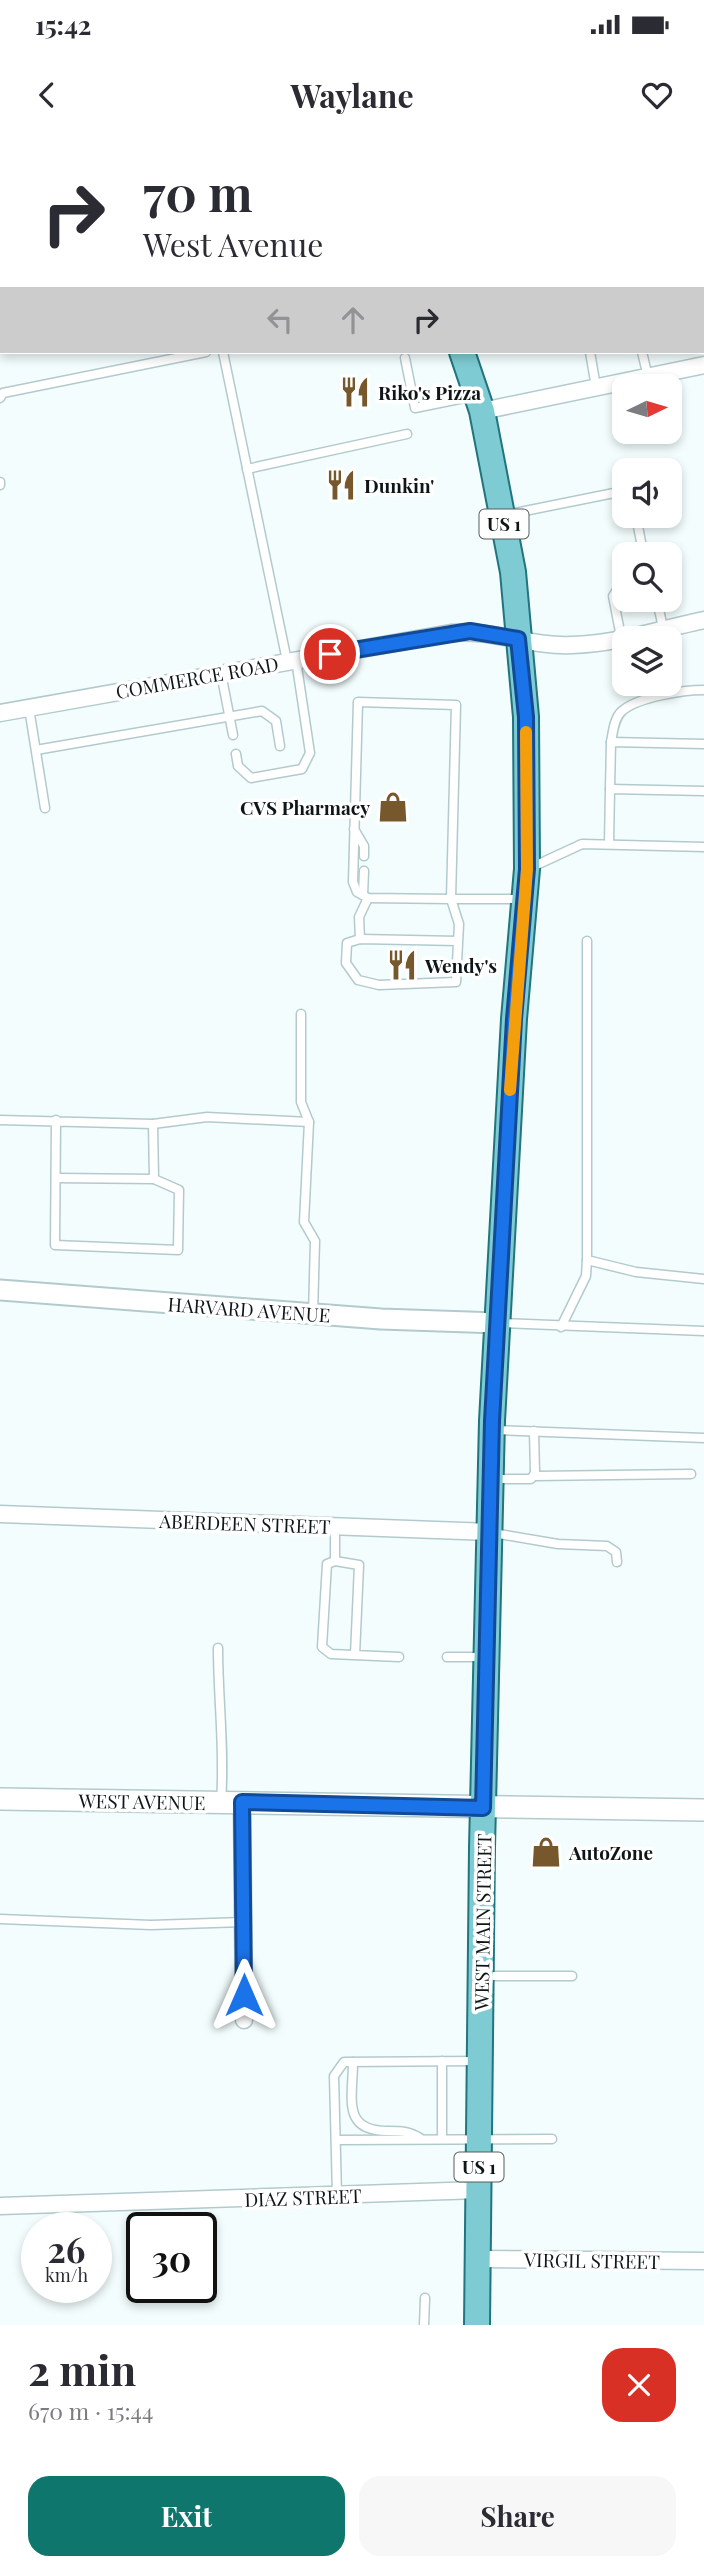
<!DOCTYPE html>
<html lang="en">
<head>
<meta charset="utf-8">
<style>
  :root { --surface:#fff; --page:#f7f7f7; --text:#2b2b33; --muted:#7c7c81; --accent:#0f766e }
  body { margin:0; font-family:"Playfair Display",serif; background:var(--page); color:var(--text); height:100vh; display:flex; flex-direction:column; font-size:26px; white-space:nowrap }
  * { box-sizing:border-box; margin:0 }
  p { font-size:23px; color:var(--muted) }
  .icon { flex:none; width:38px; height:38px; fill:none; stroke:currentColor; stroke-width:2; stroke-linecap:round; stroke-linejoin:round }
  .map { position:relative; height:2185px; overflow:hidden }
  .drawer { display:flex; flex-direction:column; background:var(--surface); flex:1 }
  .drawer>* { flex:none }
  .hud { position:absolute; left:0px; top:0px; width:705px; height:214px; box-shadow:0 4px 10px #0003; background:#fff; color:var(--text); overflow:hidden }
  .needle { width:46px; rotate:85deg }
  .buttons { position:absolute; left:612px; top:234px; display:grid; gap:14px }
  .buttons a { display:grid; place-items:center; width:70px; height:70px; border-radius:14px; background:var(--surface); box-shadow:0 4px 10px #0003; font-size:35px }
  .speed { position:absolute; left:21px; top:2072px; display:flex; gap:14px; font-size:35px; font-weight:700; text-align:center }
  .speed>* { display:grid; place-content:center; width:91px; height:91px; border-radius:50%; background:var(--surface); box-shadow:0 4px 10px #0003; line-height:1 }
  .speed small { font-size:18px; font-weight:400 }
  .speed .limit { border:4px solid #111; border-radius:10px; background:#fff; color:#111 }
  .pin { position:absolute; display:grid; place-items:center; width:60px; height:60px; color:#fff; margin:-30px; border:4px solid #fff; border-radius:50%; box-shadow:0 2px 7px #0007 }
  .me { position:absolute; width:77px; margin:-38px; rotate:0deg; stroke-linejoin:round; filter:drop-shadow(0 0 5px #0008) }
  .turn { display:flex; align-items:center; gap:24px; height:147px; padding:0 28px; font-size:32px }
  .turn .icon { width:91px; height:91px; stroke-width:2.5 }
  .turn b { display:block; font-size:49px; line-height:60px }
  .lanes { display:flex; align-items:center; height:66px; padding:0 28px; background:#0003; justify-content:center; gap:35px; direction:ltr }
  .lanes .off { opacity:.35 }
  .round { display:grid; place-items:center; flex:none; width:74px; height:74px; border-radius:21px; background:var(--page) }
  .headline { display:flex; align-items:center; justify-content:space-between; height:119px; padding:0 28px }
  h1 { font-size:42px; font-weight:700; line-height:52px }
  .cta { display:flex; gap:14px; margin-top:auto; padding:14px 28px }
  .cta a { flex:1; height:80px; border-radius:21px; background:var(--accent); color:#fff; font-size:28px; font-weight:700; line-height:80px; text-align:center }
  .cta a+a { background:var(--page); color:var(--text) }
  .status { display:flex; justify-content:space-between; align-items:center; height:49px; padding:0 35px; background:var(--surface); direction:ltr }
  .status svg { height:19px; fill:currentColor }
  header { display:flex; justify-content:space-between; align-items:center; height:91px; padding:0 28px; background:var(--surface); font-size:32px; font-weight:700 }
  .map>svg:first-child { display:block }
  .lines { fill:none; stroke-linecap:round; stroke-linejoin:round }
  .service-casing { stroke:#b3cacd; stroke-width:11 }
  .minor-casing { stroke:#b3cacd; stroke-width:19 }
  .tertiary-casing { stroke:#b3cacd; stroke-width:23 }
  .secondary-casing { stroke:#b3cacd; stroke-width:24 }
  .primary-casing { stroke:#20757e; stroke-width:28 }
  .service { stroke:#fff; stroke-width:8 }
  .minor { stroke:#fff; stroke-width:16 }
  .tertiary { stroke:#fff; stroke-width:19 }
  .secondary { stroke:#fff; stroke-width:21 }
  .primary { stroke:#7fcbd3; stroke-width:24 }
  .route-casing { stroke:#114b97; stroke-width:18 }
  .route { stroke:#1a73e8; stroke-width:12 }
  .slow { stroke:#f59e0b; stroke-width:12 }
  .labels { text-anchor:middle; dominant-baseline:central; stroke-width:7; stroke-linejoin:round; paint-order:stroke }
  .shield { fill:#fff; stroke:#565c5d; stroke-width:2 }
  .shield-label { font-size:18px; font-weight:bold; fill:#0e1617 }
  .poi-label { font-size:19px; font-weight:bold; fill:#0e1617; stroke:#fff; text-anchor:start }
  .street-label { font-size:19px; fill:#0e1617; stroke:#fff }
</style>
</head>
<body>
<div class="status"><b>15:42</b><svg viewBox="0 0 49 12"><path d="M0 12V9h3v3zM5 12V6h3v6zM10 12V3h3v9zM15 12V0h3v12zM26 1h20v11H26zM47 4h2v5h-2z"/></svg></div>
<header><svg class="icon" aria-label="back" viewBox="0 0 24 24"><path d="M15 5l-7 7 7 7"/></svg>Waylane<svg class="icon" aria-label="heart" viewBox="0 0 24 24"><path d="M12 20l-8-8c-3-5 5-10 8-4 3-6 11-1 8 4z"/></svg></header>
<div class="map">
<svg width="704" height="2185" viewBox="0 0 704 2185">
  <rect width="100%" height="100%" fill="#f3fdfe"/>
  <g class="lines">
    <g class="service-casing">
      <g id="service">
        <polyline points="112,0 115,2"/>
        <polyline points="155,0 156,2"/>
        <polyline points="311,0 312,2"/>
        <polyline points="704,137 704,136"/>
        <polyline points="223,212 287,521"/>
        <polyline points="590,212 596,247"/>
        <polyline points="642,212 648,237"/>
        <polyline points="405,218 415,268 474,256"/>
        <polyline points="0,258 3,253 206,212"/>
        <polyline points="247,329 407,294"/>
        <polyline points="0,342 0,345"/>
        <polyline points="505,375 614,353 625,356"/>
        <polyline points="636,376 643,412"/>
        <polyline points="657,460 663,488"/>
        <polyline points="621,497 613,456 617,450 625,448"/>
        <polyline points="221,533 233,595"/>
        <polyline points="29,568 45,668"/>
        <path d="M611,602c2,-10 3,-24 11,-31 16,-14 61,-21 82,-21"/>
        <polyline points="36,610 262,571 276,581 280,606"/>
        <polyline points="236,614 238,626 251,638 302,629 310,613 296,520"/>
        <polyline points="610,649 611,602 704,604"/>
        <polyline points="354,689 364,706 364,716"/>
        <polyline points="609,704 610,649 704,651"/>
        <polyline points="530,728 582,704 704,707"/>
        <polyline points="363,755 364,731"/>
        <polyline points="360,799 359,777 368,758"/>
        <polyline points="458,801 360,799 347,803 346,823 358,840 379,845 456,842 459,784 451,759 368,758 357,752 353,742 358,562 456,565 451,759 521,759"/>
        <polyline points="301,874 301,962 309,982 304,1082 315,1101 313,1174"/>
        <polyline points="0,980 153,984 154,1039 179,1050 178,1110 55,1105 56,980"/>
        <polyline points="153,984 207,977 309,982"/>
        <polyline points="56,1038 154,1039"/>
        <polyline points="587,1120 636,1132 704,1139"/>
        <polyline points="501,1183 704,1191"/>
        <polyline points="561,1187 586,1136 587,1120 587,801"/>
        <polyline points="495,1290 704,1298"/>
        <polyline points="534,1336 691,1334"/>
        <polyline points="492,1339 531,1339 535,1333 534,1291"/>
        <polyline points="493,1393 558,1404 607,1406 616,1412 617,1422"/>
        <polyline points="335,1421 335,1387"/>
        <path d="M218,1508c0,52 7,102 3,154"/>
        <polyline points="355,1515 359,1425 335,1421 327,1424 322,1507 331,1514 399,1517"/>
        <polyline points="447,1517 484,1517"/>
        <polyline points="0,1779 151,1785 244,1782"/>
        <polyline points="484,1836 572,1836"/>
        <polyline points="442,1921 442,1998"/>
        <path d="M353,1922c0,36 -12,69 35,69 13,0 21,0 32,7"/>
        <polyline points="336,2000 552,1999"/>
        <polyline points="337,2055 334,1936 344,1922 478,1921"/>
        <polyline points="424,2185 425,2158"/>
      </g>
    </g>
    <g class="minor-casing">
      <g id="minor">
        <polyline points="583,2 591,0"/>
        <polyline points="482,271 704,225"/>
        <path d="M0,573l451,-80c42,-4 80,14 121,12 44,-1 89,-16 132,-25"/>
        <polyline points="0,1374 490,1392"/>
        <polyline points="242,1663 244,1880"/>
        <polyline points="0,2066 479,2050"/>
        <polyline points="479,2119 704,2121"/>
      </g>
    </g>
    <g class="tertiary-casing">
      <polyline id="tertiary" points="0,1150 381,1179 498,1183"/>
    </g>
    <g class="secondary-casing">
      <polyline id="secondary" points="0,1659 704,1670"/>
    </g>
    <g class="primary-casing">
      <g id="primary">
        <polyline points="376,0 377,2"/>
        <polyline points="462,212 482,271 513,432 526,577 527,729 514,879 492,1281 482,1708 477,2185"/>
      </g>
    </g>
    <use href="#service" class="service"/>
    <use href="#minor" class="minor"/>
    <use href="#tertiary" class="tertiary"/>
    <use href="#secondary" class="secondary"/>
    <use href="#primary" class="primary"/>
  </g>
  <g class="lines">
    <g class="route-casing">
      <polyline id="route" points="244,1855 242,1662 483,1668 492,1281 514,879 527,729 526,577 518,499 470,491 330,514"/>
    </g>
    <use href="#route" class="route"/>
    <polyline class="slow" points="510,950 527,729 526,592"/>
  </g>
  <defs>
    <g id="restaurant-bare" transform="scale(2.415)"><path d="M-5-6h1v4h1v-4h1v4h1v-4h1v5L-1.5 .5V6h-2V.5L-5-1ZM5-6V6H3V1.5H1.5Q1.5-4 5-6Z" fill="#77582d" stroke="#fff" stroke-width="2.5" paint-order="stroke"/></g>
    <g id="shop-bare" transform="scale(2.415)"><path d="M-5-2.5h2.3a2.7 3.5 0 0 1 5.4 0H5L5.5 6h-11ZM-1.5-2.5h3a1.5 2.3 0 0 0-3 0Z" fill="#77582d" stroke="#fff" stroke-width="2.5" paint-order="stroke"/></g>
  </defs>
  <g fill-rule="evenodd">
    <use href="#restaurant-bare" x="355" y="252"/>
    <use href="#restaurant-bare" x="341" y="345"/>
    <use href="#shop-bare" x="393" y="667"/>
    <use href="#restaurant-bare" x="402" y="825"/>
    <use href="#shop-bare" x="546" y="1712"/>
  </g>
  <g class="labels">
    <g class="shield">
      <rect x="479.5" y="369.5" width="49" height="29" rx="5"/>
      <rect x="454.5" y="2012.5" width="49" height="29" rx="5"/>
    </g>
    <g class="shield-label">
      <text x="504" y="384">US 1</text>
      <text x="479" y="2027">US 1</text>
    </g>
    <g class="poi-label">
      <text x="378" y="252">Riko's Pizza</text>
      <text x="364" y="345">Dunkin'</text>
      <text x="370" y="667" text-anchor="end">CVS Pharmacy</text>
      <text x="425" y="825">Wendy's</text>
      <text x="569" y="1712">AutoZone</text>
    </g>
    <g class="street-label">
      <text transform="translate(197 537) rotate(-10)">COMMERCE ROAD</text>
      <text transform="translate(249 1169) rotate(4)">HARVARD AVENUE</text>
      <text transform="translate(245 1383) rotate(2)">ABERDEEN STREET</text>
      <text transform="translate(142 1661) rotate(1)">WEST AVENUE</text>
      <text transform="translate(482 1782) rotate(-89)">WEST MAIN STREET</text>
      <text transform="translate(303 2057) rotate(-2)">DIAZ STREET</text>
      <text transform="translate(592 2120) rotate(1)">VIRGIL STREET</text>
    </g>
  </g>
</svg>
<div class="buttons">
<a><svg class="needle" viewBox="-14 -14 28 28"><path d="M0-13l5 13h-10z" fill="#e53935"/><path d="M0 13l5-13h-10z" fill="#7c7c81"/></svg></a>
<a><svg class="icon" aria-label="sound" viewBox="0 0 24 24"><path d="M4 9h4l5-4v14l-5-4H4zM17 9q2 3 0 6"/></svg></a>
<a><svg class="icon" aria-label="search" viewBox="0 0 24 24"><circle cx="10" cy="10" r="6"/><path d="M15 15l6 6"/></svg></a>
<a><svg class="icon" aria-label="layers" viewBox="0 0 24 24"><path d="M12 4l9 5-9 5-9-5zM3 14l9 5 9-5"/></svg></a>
</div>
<div class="speed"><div>26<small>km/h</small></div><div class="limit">30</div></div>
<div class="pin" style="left:330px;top:514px;background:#d93025"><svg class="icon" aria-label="arrive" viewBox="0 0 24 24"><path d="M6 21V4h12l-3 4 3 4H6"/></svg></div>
<svg class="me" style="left:244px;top:1855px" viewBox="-20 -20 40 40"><path d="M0-17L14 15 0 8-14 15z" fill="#1a73e8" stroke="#fff" stroke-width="4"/></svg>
<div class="hud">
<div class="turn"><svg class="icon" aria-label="right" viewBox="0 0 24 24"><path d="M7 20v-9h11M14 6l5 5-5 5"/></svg><div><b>70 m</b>West Avenue</div></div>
<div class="lanes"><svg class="icon off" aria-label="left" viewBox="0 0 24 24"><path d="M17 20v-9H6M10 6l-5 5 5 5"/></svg><svg class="icon off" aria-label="ahead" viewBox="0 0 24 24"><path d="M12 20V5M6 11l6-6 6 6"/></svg><svg class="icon" aria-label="right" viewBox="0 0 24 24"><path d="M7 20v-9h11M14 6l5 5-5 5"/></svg></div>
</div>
</div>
<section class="drawer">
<div class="headline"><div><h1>2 min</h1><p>670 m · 15:44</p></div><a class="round" style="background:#d93025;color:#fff"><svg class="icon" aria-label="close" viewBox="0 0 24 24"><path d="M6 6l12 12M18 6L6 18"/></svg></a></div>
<div class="cta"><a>Exit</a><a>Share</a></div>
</section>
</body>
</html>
